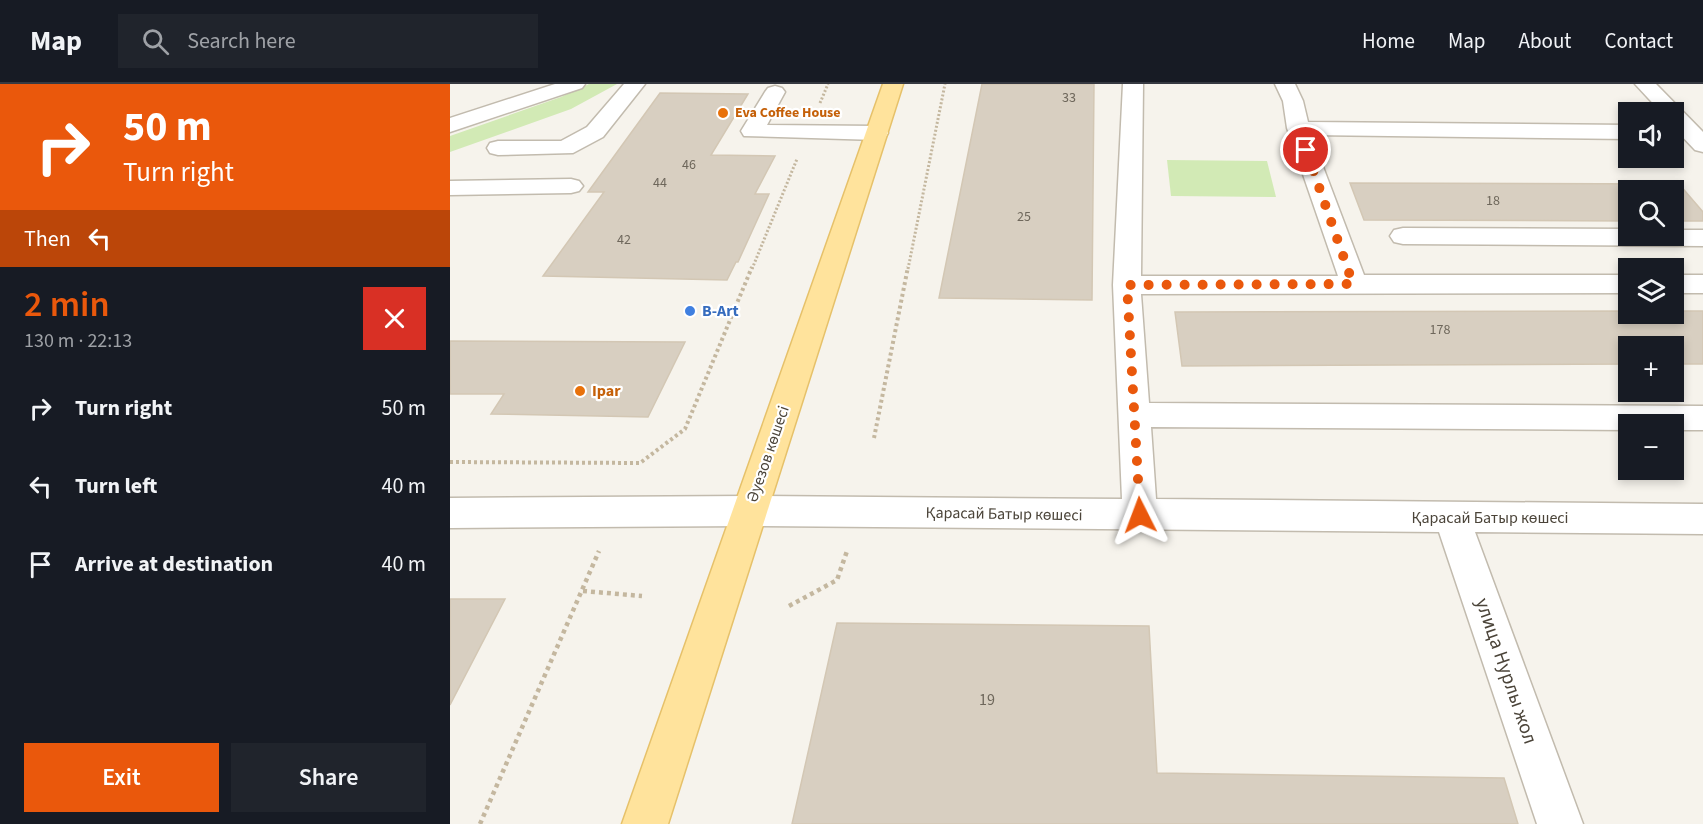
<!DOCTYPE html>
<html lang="en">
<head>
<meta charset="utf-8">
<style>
  :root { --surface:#171b24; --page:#20242c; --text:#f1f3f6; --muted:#9ea1a6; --line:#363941; --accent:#ea580c }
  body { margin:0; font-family:"Source Sans 3",sans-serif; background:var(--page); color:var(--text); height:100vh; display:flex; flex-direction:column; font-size:22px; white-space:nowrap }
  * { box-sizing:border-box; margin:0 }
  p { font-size:20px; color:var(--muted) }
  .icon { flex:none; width:33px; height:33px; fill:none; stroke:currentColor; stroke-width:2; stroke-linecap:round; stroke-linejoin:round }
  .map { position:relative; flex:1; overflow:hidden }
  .side { display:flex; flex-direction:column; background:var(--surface); width:450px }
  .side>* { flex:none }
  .top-card { background:#ea580c; color:#fff; overflow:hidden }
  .tools { position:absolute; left:1168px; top:18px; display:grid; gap:12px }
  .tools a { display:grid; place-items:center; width:66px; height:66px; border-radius:0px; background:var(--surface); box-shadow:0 3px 9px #0003; font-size:30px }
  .pin { position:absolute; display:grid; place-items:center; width:51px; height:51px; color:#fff; margin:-26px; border:3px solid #fff; border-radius:50%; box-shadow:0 2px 6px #0007 }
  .me { position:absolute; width:66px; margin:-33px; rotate:357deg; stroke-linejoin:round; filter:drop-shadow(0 0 4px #0008) }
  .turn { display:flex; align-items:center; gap:21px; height:126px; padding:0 24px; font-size:27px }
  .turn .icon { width:78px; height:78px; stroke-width:2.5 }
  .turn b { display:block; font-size:42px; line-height:51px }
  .then { display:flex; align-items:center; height:57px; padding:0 24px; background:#0003; gap:12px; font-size:22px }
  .round { display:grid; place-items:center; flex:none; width:63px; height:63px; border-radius:0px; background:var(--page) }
  .summary { display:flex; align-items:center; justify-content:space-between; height:102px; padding:0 24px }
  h1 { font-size:36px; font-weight:600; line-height:45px; color:var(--accent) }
  .action { display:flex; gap:12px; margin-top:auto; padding:12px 24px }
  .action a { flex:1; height:69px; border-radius:0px; background:var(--accent); color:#fff; font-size:24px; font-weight:600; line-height:69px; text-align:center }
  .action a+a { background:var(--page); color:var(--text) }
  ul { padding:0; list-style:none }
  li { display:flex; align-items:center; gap:18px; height:78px; padding:0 24px }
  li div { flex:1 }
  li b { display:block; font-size:22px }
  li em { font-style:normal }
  header { display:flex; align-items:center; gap:36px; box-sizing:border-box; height:84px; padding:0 30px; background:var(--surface); border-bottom:2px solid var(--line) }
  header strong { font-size:28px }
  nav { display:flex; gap:33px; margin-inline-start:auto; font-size:21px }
  .search { width:420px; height:54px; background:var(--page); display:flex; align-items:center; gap:15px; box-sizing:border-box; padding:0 21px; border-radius:0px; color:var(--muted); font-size:22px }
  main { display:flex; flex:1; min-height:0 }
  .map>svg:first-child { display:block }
  .green { fill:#d2eab5 }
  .building { fill:#d8cfc1; stroke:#d3c7b4; stroke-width:1.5 }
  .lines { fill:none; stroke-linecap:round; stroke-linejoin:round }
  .minor-casing { stroke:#c2bbae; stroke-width:3 }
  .major-casing { stroke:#e6c16a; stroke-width:3 }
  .path-far2 { stroke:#c4b79f; stroke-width:3; stroke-dasharray:2 2; stroke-linecap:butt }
  .path-far1 { stroke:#c4b79f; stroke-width:4; stroke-dasharray:3 3; stroke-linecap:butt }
  .path { stroke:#c4b79f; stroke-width:4.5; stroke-dasharray:4 4; stroke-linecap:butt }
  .minor { fill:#fff; fill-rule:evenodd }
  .major { fill:#ffe39c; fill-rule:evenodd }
  .route { stroke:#ea580c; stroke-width:10; stroke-dasharray:0 18 }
  .food-dot { fill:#e8710a; stroke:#fff; stroke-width:2 }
  .shop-dot { fill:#3f7fe0; stroke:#fff; stroke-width:2 }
  .labels { text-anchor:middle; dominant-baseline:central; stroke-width:4.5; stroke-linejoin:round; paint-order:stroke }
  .number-label { font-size:14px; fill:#6e675b }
  .far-food-label { font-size:14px; font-weight:bold; fill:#c56008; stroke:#fff; text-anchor:start }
  .shop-label { font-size:16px; font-weight:bold; fill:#366cbe; stroke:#fff; text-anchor:start }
  .food-label { font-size:16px; font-weight:bold; fill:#c56008; stroke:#fff; text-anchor:start }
  .street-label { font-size:16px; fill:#4b4439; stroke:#fff }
  .near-number-label { font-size:16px; fill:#6e675b }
  .near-street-label { font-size:20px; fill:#4b4439; stroke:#fff }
</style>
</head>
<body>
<header>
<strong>Map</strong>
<div class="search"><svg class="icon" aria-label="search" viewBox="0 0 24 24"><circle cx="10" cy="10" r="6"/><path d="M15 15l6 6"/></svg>Search here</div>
<nav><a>Home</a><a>Map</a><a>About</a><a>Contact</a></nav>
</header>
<main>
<section class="side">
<div class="top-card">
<div class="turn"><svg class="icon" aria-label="right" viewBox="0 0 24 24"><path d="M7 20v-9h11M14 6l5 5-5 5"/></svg><div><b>50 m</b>Turn right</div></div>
<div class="then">Then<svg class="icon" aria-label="left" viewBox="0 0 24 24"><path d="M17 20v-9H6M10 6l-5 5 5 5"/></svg></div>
</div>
<div class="summary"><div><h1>2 min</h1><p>130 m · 22:13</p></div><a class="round" style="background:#d93025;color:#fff"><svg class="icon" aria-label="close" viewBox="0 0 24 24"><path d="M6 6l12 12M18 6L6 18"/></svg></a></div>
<ul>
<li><svg class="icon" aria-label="right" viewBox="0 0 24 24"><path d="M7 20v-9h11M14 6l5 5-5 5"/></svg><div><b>Turn right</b></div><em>50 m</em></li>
<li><svg class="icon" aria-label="left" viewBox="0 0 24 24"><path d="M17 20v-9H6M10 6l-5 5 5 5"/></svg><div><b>Turn left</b></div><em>40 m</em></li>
<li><svg class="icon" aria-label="arrive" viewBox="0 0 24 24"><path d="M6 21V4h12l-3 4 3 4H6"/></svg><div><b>Arrive at destination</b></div><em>40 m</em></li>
</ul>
<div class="action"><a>Exit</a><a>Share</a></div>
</section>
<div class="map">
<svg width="1253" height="740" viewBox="0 0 1253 740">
  <rect width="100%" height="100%" fill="#f6f3ec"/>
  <g class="green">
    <polygon points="139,0 167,0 121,25 0,68 0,52 111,13"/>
    <polygon points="717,76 817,77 826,113 721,112"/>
  </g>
  <g class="building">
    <polygon points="532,0 644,0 642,216 489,214"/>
    <polygon points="210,9 298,10 261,71 325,72 305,110 319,110 288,178 286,178 277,196 93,192 154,108 138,108"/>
    <polygon points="900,99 1229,100 1253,128 1253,137 1224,137 1224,106 1179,106 1179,137 914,136"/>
    <polygon points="1179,227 1179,230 1224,230 1224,227 1253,227 1253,280 1224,280 1224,262 1179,262 1179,280 732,282 725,228"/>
    <polygon points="0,257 235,258 198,333 41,330 54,310 0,310"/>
    <polygon points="0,515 55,515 0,621"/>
    <polygon points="387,539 699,542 707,689 1054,694 1068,740 342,740"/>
  </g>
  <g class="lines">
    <g class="minor-casing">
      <g id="minor">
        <polygon points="105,0 135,0 132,4 0,48 0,34"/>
        <polygon points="174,0 195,0 153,53 123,69 48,71 40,69 37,64 40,59 48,57 111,57 137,43"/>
        <polygon points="673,0 693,0 691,192 888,192 837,44 833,17 825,0 845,0 853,17 858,38 1179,41 1179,55 861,51 914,191 1179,191 1179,209 691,210 699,319 1253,322 1253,346 1224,346 1224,340 1179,340 1179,346 701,343 706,415 1253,420 1253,450 1025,448 1133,740 1087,740 989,448 298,442 0,444 0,414 298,412 672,415 663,201"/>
        <polygon points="1185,0 1206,0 1253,48 1253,68 1245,66 1224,44 1224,28 1211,28"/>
        <polygon points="325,2 332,4 335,8 317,41 427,42 435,44 438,49 435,54 427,56 294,52 291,47 315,8 318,4"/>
        <polygon points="121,95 129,97 133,102 129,107 121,109 0,111 0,97"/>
        <polygon points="953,144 1179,145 1179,152 1224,152 1224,146 1253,146 1253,162 953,160 944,158 940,152 944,146"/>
        <rect x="1224" y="191" width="29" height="18"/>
      </g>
    </g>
    <g class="major-casing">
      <polygon id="major" points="433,0 453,0 218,740 172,740"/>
    </g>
    <g class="path-far2">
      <polyline points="370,19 378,0"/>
      <polyline points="302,185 347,75"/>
      <polyline points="458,185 495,0"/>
    </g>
    <g class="path-far1">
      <polyline points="424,354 458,183"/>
      <polyline points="0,378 190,379 235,345 302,183"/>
    </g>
    <g class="path">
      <polyline points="133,507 192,512"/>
      <polyline points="339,522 387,496 397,467"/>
      <polyline points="30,740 149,467"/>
    </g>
    <use href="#minor" class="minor"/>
    <use href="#major" class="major"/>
  </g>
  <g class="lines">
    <polyline class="route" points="690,431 677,201 903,200 856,66"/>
  </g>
  <g class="food-dot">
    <circle cx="273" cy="29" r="6"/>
    <circle cx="130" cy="307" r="6"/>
  </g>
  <circle class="shop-dot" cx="240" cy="227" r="6"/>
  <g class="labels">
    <g class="number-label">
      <text x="619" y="14">33</text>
      <text x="239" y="81">46</text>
      <text x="210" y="99">44</text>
      <text x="1043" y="117">18</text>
      <text x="574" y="133">25</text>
      <text x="174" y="156">42</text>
      <text x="990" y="246">178</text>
    </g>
    <g class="far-food-label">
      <text x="285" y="29">Eva Coffee House</text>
    </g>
    <g class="shop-label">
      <text x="252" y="227">B-Art</text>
    </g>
    <g class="food-label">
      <text x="142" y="307">Ipar</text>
    </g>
    <g class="street-label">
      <text transform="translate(318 370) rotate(-71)">Әуезов көшесі</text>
      <text transform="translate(554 430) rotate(1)">Қарасай Батыр көшесі</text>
      <text x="1040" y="434">Қарасай Батыр көшесі</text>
    </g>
    <g class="near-number-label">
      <text x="537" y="616">19</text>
    </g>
    <g class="near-street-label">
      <text transform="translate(1056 587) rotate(71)">улица Нурлы жол</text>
    </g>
  </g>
</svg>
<div class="tools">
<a><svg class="icon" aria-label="sound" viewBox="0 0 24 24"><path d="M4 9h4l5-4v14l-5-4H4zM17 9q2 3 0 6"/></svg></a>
<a><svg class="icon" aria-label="search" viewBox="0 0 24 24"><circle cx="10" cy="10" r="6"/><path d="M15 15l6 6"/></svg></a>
<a><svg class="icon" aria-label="layers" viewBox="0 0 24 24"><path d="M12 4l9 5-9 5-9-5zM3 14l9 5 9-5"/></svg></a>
<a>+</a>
<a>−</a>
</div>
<div class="pin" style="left:856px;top:66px;background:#d93025"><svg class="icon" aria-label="arrive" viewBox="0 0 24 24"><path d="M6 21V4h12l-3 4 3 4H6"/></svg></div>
<svg class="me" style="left:690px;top:431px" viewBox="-20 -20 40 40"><path d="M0-17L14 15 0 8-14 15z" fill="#ea580c" stroke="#fff" stroke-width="4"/></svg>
</div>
</main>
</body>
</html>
